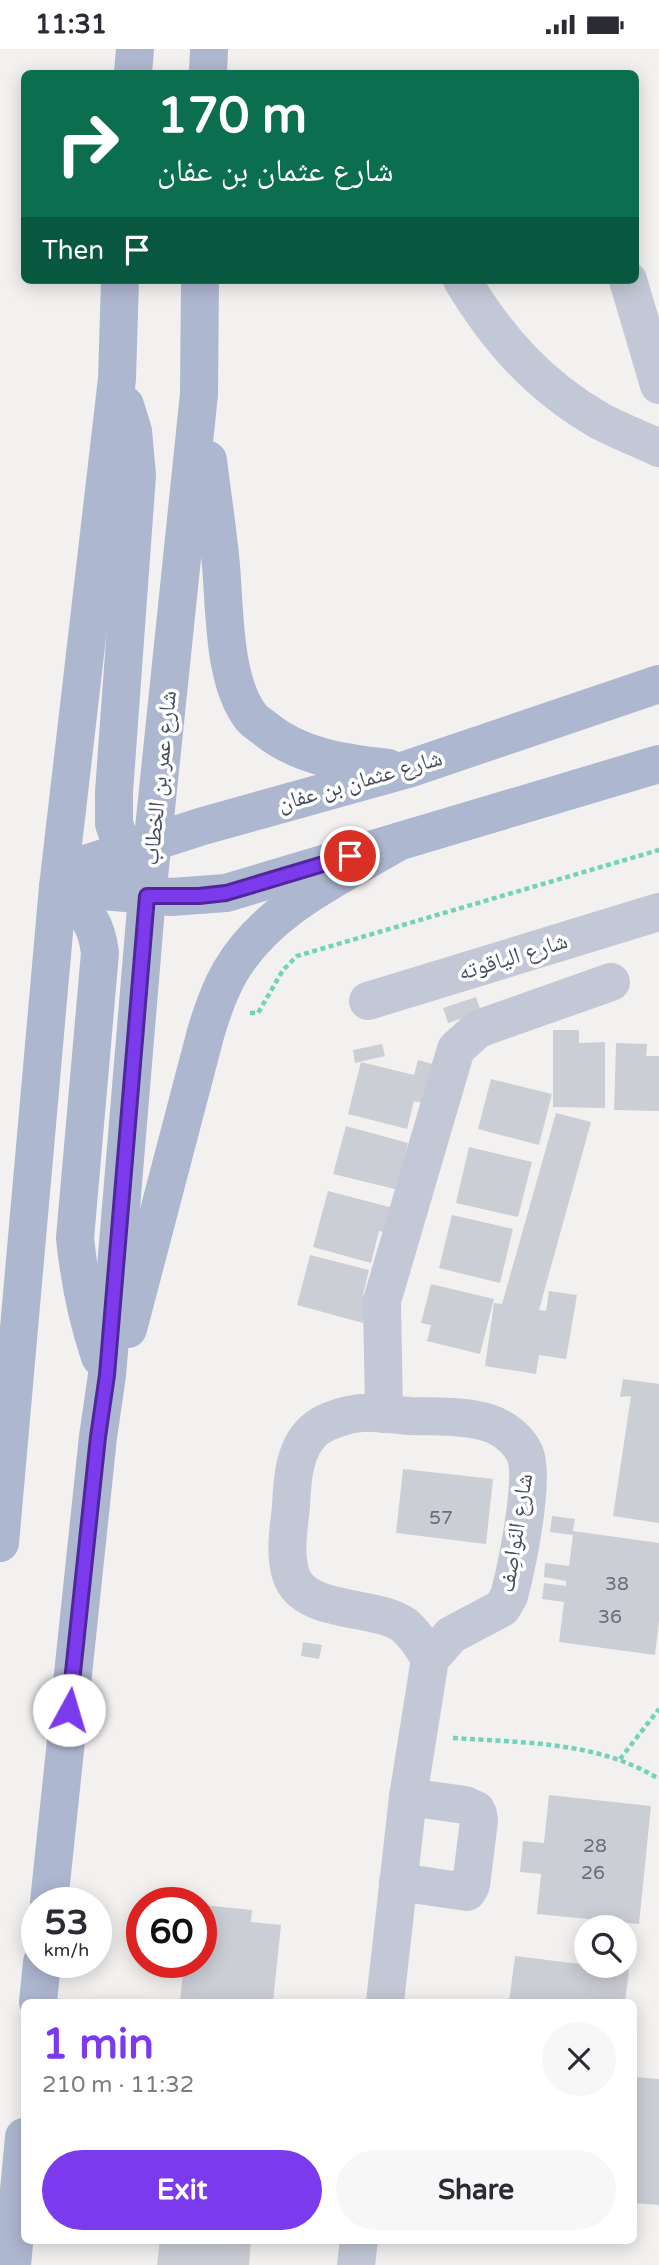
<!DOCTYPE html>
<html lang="en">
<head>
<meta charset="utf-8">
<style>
  :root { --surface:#fff; --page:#f7f7f7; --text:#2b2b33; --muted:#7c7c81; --accent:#7c3aed }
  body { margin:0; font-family:"Varela Round","Noto Naskh Arabic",sans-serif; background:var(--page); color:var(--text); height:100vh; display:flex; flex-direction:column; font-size:26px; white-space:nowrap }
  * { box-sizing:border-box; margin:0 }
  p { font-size:23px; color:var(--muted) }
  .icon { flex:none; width:38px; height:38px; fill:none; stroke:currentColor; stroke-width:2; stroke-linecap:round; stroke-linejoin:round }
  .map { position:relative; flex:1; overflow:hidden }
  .sheet { position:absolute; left:21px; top:1950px; width:616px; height:245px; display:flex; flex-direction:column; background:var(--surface); border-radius:10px; box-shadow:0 4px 18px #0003 }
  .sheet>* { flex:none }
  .guide { position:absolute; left:21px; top:21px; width:618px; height:214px; border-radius:10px; box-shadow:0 4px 18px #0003; background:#0b6e4f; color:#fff; overflow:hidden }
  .controls { position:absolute; left:574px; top:1866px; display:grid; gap:14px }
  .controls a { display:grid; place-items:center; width:63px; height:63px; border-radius:50%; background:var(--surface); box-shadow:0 4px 18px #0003; font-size:35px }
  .speed { position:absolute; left:21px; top:1838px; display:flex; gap:14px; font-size:35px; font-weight:700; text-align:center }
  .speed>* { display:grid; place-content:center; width:91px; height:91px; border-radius:50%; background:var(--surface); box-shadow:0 4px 18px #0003; line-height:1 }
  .speed small { font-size:18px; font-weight:400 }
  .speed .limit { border:10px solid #d22; background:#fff; color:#111 }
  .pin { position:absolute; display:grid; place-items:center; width:60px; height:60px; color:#fff; margin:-30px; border:4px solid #fff; border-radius:50%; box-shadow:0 2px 7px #0007 }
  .me { position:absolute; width:77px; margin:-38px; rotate:6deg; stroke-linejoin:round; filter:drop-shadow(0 0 5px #0008) }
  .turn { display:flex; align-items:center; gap:24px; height:147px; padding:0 21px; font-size:32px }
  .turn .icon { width:91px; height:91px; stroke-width:2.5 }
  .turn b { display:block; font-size:49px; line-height:60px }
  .then { display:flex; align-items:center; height:66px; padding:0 21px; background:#0003; gap:14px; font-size:26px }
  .round { display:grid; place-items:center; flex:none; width:74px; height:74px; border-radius:37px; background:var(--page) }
  .headline { display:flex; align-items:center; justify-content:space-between; height:119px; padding:0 21px }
  h1 { font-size:42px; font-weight:800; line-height:52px; color:var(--accent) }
  .button { display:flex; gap:14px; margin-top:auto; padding:14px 21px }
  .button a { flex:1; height:80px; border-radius:42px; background:var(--accent); color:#fff; font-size:28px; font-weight:800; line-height:80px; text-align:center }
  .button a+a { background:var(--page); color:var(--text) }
  .status { display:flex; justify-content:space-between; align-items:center; height:49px; padding:0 35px; background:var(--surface); direction:ltr }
  .status svg { height:19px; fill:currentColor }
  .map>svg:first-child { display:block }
  .building { fill:#ccced6 }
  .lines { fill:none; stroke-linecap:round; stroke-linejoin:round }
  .path { stroke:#72d3ba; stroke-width:4.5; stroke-dasharray:5 3.5; stroke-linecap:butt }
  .minor { stroke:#c3c8d6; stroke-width:38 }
  .major { stroke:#aeb7d0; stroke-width:38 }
  .route-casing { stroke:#51269a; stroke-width:18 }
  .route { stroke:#7c3aed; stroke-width:12 }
  .labels { text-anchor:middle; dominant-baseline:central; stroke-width:7; stroke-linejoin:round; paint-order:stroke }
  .number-label { font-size:19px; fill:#686e7d }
  .street-label { font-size:23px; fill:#474e5f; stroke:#fff }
</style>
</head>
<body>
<div class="status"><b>11:31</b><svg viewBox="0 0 49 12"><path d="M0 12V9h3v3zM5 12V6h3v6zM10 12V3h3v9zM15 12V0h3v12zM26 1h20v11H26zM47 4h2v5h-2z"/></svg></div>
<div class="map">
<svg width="659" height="2216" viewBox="0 0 659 2216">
  <rect width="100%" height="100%" fill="#f3f0f0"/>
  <g class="building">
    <polygon points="476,948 481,963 448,974 443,959"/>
    <polygon points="553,981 579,981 579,994 605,993 605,1059 553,1058"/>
    <polygon points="616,994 647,995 646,1007 659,1007 659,1062 614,1061"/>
    <polygon points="382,995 385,1007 355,1014 353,1001"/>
    <polygon points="418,1011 443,1018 422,1054 414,1052 407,1080 348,1065 361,1013 414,1026"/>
    <polygon points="491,1030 552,1045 539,1096 478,1080"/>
    <polygon points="556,1064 591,1073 539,1261 546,1262 549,1242 577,1246 566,1310 539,1306 536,1325 485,1317 494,1254 502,1255"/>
    <polygon points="346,1077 408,1094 403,1116 403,1142 333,1125"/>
    <polygon points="469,1098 532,1113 518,1168 456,1154"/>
    <polygon points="328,1142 397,1160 390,1185 379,1182 371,1214 313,1198"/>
    <polygon points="452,1166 513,1180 500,1234 439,1219"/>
    <polygon points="310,1206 369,1221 363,1246 370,1248 363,1274 297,1256"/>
    <polygon points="431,1235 494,1250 480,1305 427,1292 431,1276 421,1274"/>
    <polygon points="623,1330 659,1335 659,1474 613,1467 631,1347 620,1348"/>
    <polygon points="403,1420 493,1430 486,1495 396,1484"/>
    <polygon points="552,1467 575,1470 573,1482 659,1494 659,1572 655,1606 559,1593 564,1553 542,1550 544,1534 566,1537 566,1532 544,1528 545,1514 569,1517 573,1486 550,1483"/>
    <polygon points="303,1593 322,1596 319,1610 301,1607"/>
    <polygon points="549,1746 651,1757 639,1875 537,1865 541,1825 520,1823 523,1792 544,1794"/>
    <polygon points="203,1856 252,1861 251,1873 281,1876 273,1953 180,1953 184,1913 201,1913"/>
    <polygon points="515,1907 629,1921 625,1953 509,1953"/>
    <polygon points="634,2028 659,2030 659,2156 634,2154"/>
    <polygon points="160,2191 251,2191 249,2216 157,2216"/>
  </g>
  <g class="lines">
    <g class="path">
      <polyline points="250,964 258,964 283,921 297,907 659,801"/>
      <path d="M453,1689c71,5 144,3 206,41"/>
      <polyline points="620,1710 659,1660"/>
    </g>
    <g class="minor">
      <path d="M462,231c36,60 77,106 138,141 19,10 40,18 59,27"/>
      <polyline points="628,231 659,336"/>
      <polyline points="368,952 659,863"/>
      <polyline points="384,1365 382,1252 456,1000 478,980 611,933"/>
      <polyline points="398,1833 467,1843 471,1836 479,1772 478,1765 476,1761 465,1756 408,1748"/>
      <path d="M385,1953l23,-205 22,-138 21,-24 51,-27 7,-12c8,-30 26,-117 16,-142 -6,-14 -21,-26 -36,-31 -25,-8 -53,-6 -79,-7 -15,-1 -32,-4 -48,-3 -14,1 -34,7 -45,15 -23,17 -25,52 -26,78 -2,22 -7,47 0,69 13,40 84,29 113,50 11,9 19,22 26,34"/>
      <polyline points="356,2216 359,2191"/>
    </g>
    <g class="major">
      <polyline points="133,24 135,0"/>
      <polyline points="208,24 209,0"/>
      <polyline points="125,356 133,382 137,426 114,743 114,775 132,825"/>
      <path d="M208,411c4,35 10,71 13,106 4,44 2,115 30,151 3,4 8,7 12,10 36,30 80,36 125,41"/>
      <polyline points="60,823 203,777 408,720 659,635"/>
      <polyline points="58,838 171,848 226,844 659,715"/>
      <path d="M58,838c24,23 38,30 42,66l-25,285c4,40 12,80 25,119"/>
      <path d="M128,1280l78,-297c6,-20 13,-41 24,-60 37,-64 109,-95 170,-131"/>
      <polyline points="0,1494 58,838 117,330 120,231"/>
      <polyline points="49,1853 98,1388 107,1326 147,847 199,345 200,231"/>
      <polyline points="38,1953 42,1913"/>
      <polyline points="12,2216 24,2088"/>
    </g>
  </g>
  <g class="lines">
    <g class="route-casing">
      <polyline id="route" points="69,1661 98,1388 107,1326 147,847 199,847 226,844 350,807"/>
    </g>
    <use href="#route" class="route"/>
  </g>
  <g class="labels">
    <g class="number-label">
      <text x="441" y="1469">57</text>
      <text x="617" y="1535">38</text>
      <text x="610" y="1568">36</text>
      <text x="595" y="1797">28</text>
      <text x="593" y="1824">26</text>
    </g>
    <g class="street-label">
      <text transform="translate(160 729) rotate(-84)">شارع عمر بن الخطاب</text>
      <text transform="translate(360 732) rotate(-16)">شارع عثمان بن عفان</text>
      <text transform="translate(513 908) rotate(-17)">شارع الياقوته</text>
      <text transform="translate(516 1484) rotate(-81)">شارع النَواصِف</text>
    </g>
  </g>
</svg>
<div class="controls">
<a><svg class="icon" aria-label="search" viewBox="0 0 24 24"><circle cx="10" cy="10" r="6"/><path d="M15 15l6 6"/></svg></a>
</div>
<div class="speed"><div>53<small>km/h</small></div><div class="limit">60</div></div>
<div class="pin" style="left:350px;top:807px;background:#d93025"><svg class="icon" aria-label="arrive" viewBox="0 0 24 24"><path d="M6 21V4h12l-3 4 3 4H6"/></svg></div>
<svg class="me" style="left:69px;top:1661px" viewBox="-20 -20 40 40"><circle r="19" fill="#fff"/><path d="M0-13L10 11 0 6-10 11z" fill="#7c3aed"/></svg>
<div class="guide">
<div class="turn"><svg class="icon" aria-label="right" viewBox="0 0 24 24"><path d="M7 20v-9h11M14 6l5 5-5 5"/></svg><div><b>170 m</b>شارع عثمان بن عفان</div></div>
<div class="then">Then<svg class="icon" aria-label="arrive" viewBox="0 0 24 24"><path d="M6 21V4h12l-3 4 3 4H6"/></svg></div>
</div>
<section class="sheet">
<div class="headline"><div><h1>1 min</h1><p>210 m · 11:32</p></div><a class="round"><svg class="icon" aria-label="close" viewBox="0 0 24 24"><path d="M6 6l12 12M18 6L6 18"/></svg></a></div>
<div class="button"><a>Exit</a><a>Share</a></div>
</section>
</div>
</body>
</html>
